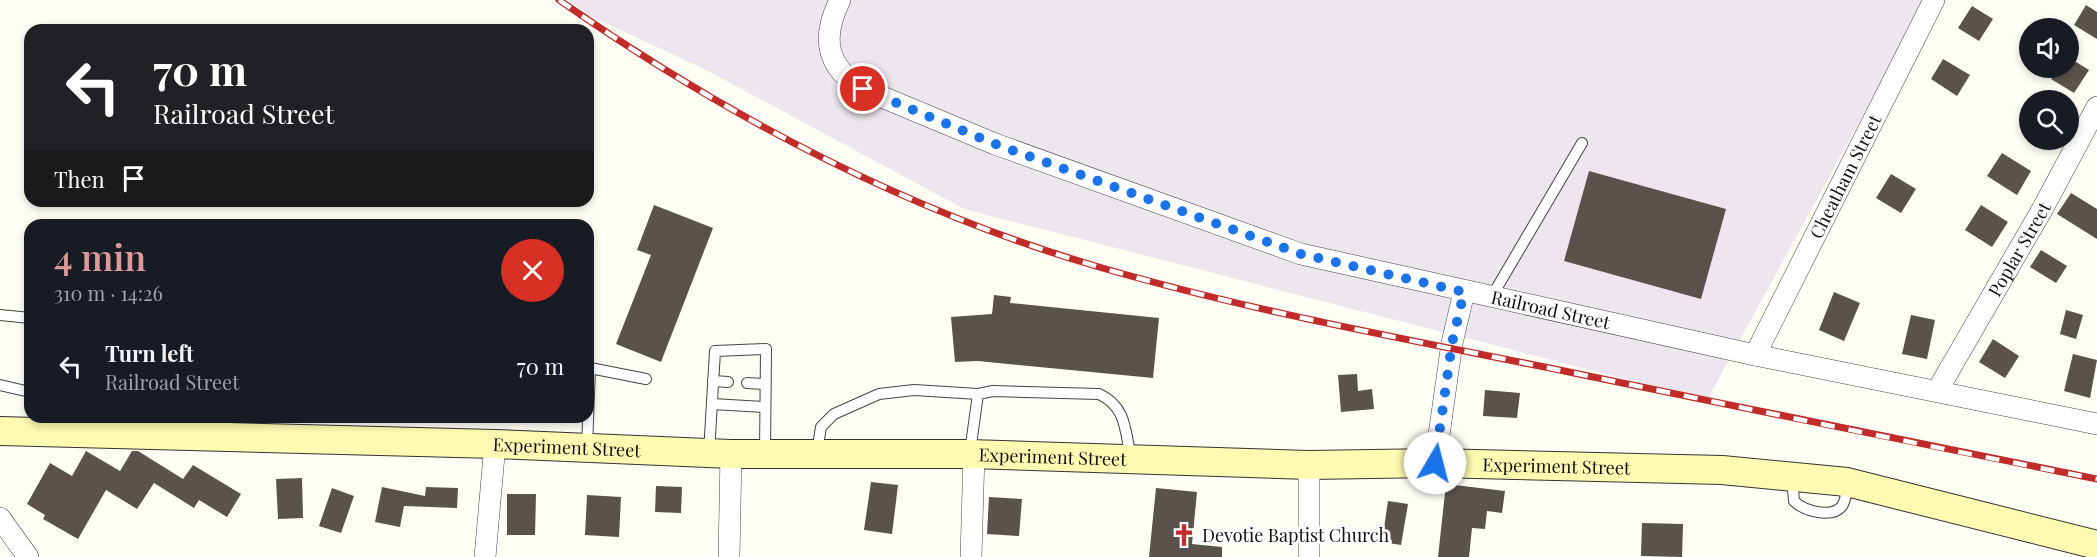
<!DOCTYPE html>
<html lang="en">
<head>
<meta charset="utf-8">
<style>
  :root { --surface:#171b24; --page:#20242c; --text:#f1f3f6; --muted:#9ea1a6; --accent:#db999a }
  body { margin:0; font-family:"Playfair Display",serif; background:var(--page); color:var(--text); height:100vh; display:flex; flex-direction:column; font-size:22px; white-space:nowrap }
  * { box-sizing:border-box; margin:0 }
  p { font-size:20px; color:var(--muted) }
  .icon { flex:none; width:33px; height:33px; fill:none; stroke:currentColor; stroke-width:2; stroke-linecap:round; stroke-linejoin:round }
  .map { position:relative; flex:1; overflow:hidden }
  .drawer { position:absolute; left:24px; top:219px; width:570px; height:204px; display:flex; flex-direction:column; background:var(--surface); border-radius:18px; box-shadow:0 3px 9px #0003 }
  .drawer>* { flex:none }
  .hud { position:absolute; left:24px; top:24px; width:570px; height:183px; border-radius:18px; box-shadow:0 3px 9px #0003; background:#202124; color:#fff; overflow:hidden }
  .tools { position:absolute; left:2019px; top:18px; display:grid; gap:12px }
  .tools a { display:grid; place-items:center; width:60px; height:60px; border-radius:50%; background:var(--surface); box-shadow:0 3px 9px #0003; font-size:30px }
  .pin { position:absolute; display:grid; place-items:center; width:51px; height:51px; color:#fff; margin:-26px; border:3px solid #fff; border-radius:50%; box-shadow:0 2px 6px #0007 }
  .me { position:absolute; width:66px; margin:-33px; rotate:8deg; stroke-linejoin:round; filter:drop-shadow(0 0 4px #0008) }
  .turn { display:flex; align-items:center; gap:21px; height:126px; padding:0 30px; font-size:27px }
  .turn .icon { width:78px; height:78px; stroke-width:2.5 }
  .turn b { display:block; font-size:42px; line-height:51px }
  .then { display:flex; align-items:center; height:57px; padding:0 30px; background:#0003; gap:12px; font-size:22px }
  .round { display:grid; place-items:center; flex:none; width:63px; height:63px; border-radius:32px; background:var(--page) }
  .overview { display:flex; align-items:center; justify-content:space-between; height:102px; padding:0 30px }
  h1 { font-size:36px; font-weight:600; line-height:45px; color:var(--accent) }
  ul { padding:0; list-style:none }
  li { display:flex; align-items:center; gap:18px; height:90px; padding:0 30px }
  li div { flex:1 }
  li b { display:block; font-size:22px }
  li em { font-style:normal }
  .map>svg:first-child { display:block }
  .industrial { fill:#eee6ef }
  .building { fill:#5a534d }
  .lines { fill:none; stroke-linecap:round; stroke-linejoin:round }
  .lane-casing { stroke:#444; stroke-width:12 }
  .street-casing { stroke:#444; stroke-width:22 }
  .secondary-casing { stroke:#333; stroke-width:30 }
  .lane { stroke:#fff; stroke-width:10 }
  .street { stroke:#fff; stroke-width:21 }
  .secondary { stroke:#fefab1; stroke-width:28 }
  .rail-casing { stroke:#c12b29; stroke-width:7 }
  .rail { stroke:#fff; stroke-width:4.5; stroke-dasharray:14; stroke-linecap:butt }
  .route { stroke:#1a73e8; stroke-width:10; stroke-dasharray:0 18 }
  .labels { text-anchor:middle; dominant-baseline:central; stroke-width:6; stroke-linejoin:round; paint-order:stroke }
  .street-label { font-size:18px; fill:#111; stroke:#fff }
  .poi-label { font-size:18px; fill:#111; stroke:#fff; text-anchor:start }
</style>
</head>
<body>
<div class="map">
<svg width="2097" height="557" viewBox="0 0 2097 557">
  <rect width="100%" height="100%" fill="#fffef5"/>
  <polygon class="industrial" points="569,0 1926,0 1707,400 964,209 708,71 588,15"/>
  <g class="building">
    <polygon points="2086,5 2097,12 2097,39 2074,25"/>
    <polygon points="1972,6 1993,19 1979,41 1958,28"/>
    <polygon points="2068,57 2089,70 2074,93 2051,79 2058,68 2068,68"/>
    <polygon points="1943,59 1970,75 1957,96 1931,79"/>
    <polygon points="2002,153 2031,171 2017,195 1987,176"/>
    <polygon points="1589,171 1726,209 1701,299 1564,261"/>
    <polygon points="1891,174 1916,189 1901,213 1876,198"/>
    <polygon points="2071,193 2097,209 2097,239 2057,214"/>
    <polygon points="654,205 713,228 661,362 616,344 651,255 637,250"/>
    <polygon points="1981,205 2008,222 1992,247 1965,230"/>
    <polygon points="2041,250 2067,266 2056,283 2030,267"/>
    <polygon points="1834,292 1860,303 1844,341 1819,330"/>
    <polygon points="994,295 1011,297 1010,303 1159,318 1153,378 978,361 955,362 951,317 992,314"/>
    <polygon points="2066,310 2083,315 2076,339 2060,334"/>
    <polygon points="1911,315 1935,320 1927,359 1902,354"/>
    <polygon points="1993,339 2019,356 2005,378 1979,362"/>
    <polygon points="2073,354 2097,360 2090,398 2064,391"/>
    <polygon points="1357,374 1358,391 1372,389 1374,409 1341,412 1338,375"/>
    <polygon points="1485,390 1520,393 1517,418 1483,416"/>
    <polygon points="86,451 120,471 132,451 138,451 183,479 193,465 241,494 227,517 199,500 194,508 154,483 137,509 106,490 78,539 43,519 45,515 27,504 50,463 72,476"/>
    <polygon points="302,478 303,518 278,519 276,479"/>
    <polygon points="871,482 898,485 892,534 864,530"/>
    <polygon points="1446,484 1505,491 1502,513 1487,511 1485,529 1472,528 1469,557 1438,557"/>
    <polygon points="656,486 682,487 681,513 655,512"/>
    <polygon points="382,487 425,496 426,487 458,488 457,508 404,506 400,527 375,522"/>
    <polygon points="332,488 354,496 341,533 319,526"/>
    <polygon points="1156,488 1197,492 1192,544 1222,547 1222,557 1149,557"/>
    <polygon points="507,494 536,494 535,535 507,535"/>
    <polygon points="587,495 621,497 619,537 585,535"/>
    <polygon points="989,497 1022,499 1019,536 987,534"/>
    <polygon points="1388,501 1408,504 1401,545 1382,542"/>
    <polygon points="1642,523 1683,524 1682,557 1641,556"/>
  </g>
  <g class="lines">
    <g class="lane-casing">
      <g id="lane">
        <polyline points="1492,296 1582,143"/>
        <polyline points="0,315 30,318"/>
        <polyline points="713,381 728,382"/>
        <polyline points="747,383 765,384"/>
        <polyline points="0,385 30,392"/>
        <polyline points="712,404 765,407"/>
        <polyline points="587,447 590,368 646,379"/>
        <polyline points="817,451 821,427 834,414 879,394 914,390 978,394"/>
        <path d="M970,452l8,-58 15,-3 106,3c28,13 26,37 32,65"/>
        <polyline points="709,453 715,351 766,349 765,453"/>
        <path d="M1792,477l2,24c10,10 38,18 48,5 5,-7 4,-16 5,-23"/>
      </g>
    </g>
    <g class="street-casing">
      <g id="street">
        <path id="s1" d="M840,0c-19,38 -14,67 23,89l132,55 306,110 454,101 342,69"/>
        <path id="s2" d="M1755,355l179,-355"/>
        <path id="s3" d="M1937,391l106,-183 54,-101"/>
        <polyline points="1435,463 1452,343 1464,292"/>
        <polyline points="1309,465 1309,557"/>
        <polyline points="0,518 28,557"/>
        <polyline points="485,557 495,444"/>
        <polyline points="729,557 731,454"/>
        <polyline points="971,557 974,454"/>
      </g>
    </g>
    <g class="secondary-casing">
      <g id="secondary">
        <path id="s4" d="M0,431l495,13 236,10h239l339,11 126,-2 287,7 125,12 250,63"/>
      </g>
    </g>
    <use href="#lane" class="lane"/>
    <use href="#street" class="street"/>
    <use href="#secondary" class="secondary"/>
    <g class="rail-casing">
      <path id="rail" d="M559,0c165,115 347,211 540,267 154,45 313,73 470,105 176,36 352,73 528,107"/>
    </g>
    <use href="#rail" class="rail"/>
  </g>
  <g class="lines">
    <polyline class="route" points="863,89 995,144 1301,254 1464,292 1452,343 1435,463"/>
  </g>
  <defs>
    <g id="church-bare" transform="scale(1.8)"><path d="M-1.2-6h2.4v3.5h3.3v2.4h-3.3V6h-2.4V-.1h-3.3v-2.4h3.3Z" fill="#c12b29" stroke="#fff" stroke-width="2.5" paint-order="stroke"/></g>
  </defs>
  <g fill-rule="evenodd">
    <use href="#church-bare" x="1184" y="535"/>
  </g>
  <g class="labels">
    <g class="street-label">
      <text stroke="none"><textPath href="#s2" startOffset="200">Cheatham Street</textPath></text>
      <text stroke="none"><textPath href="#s3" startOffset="164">Poplar Street</textPath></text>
      <text stroke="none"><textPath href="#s1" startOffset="828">Railroad Street</textPath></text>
      <text stroke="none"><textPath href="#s4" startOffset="567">Experiment Street</textPath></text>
      <text stroke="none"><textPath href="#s4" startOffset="1053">Experiment Street</textPath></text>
      <text stroke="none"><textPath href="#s4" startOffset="1557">Experiment Street</textPath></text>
    </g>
    <g class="poi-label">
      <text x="1202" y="535">Devotie Baptist Church</text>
    </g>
  </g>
</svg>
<div class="tools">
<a><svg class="icon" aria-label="sound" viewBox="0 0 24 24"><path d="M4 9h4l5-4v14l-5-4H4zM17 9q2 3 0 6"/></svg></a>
<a><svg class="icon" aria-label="search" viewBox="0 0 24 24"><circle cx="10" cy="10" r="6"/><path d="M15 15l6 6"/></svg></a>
</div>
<div class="pin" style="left:863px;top:89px;background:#d93025"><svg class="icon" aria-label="arrive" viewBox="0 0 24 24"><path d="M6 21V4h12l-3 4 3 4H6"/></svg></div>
<svg class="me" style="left:1435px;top:463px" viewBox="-20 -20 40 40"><circle r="19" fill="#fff"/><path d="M0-13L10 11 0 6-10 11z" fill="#1a73e8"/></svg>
<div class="hud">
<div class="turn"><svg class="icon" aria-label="left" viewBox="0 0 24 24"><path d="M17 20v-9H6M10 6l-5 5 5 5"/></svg><div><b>70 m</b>Railroad Street</div></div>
<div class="then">Then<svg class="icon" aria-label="arrive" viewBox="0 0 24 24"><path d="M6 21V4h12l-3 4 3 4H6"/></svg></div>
</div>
<section class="drawer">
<div class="overview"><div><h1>4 min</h1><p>310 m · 14:26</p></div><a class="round" style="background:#d93025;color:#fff"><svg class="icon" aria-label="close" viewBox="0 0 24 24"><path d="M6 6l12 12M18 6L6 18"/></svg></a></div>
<ul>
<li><svg class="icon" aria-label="left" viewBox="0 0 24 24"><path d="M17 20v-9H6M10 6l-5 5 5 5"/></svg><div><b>Turn left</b><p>Railroad Street</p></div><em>70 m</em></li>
</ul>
</section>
</div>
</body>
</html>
